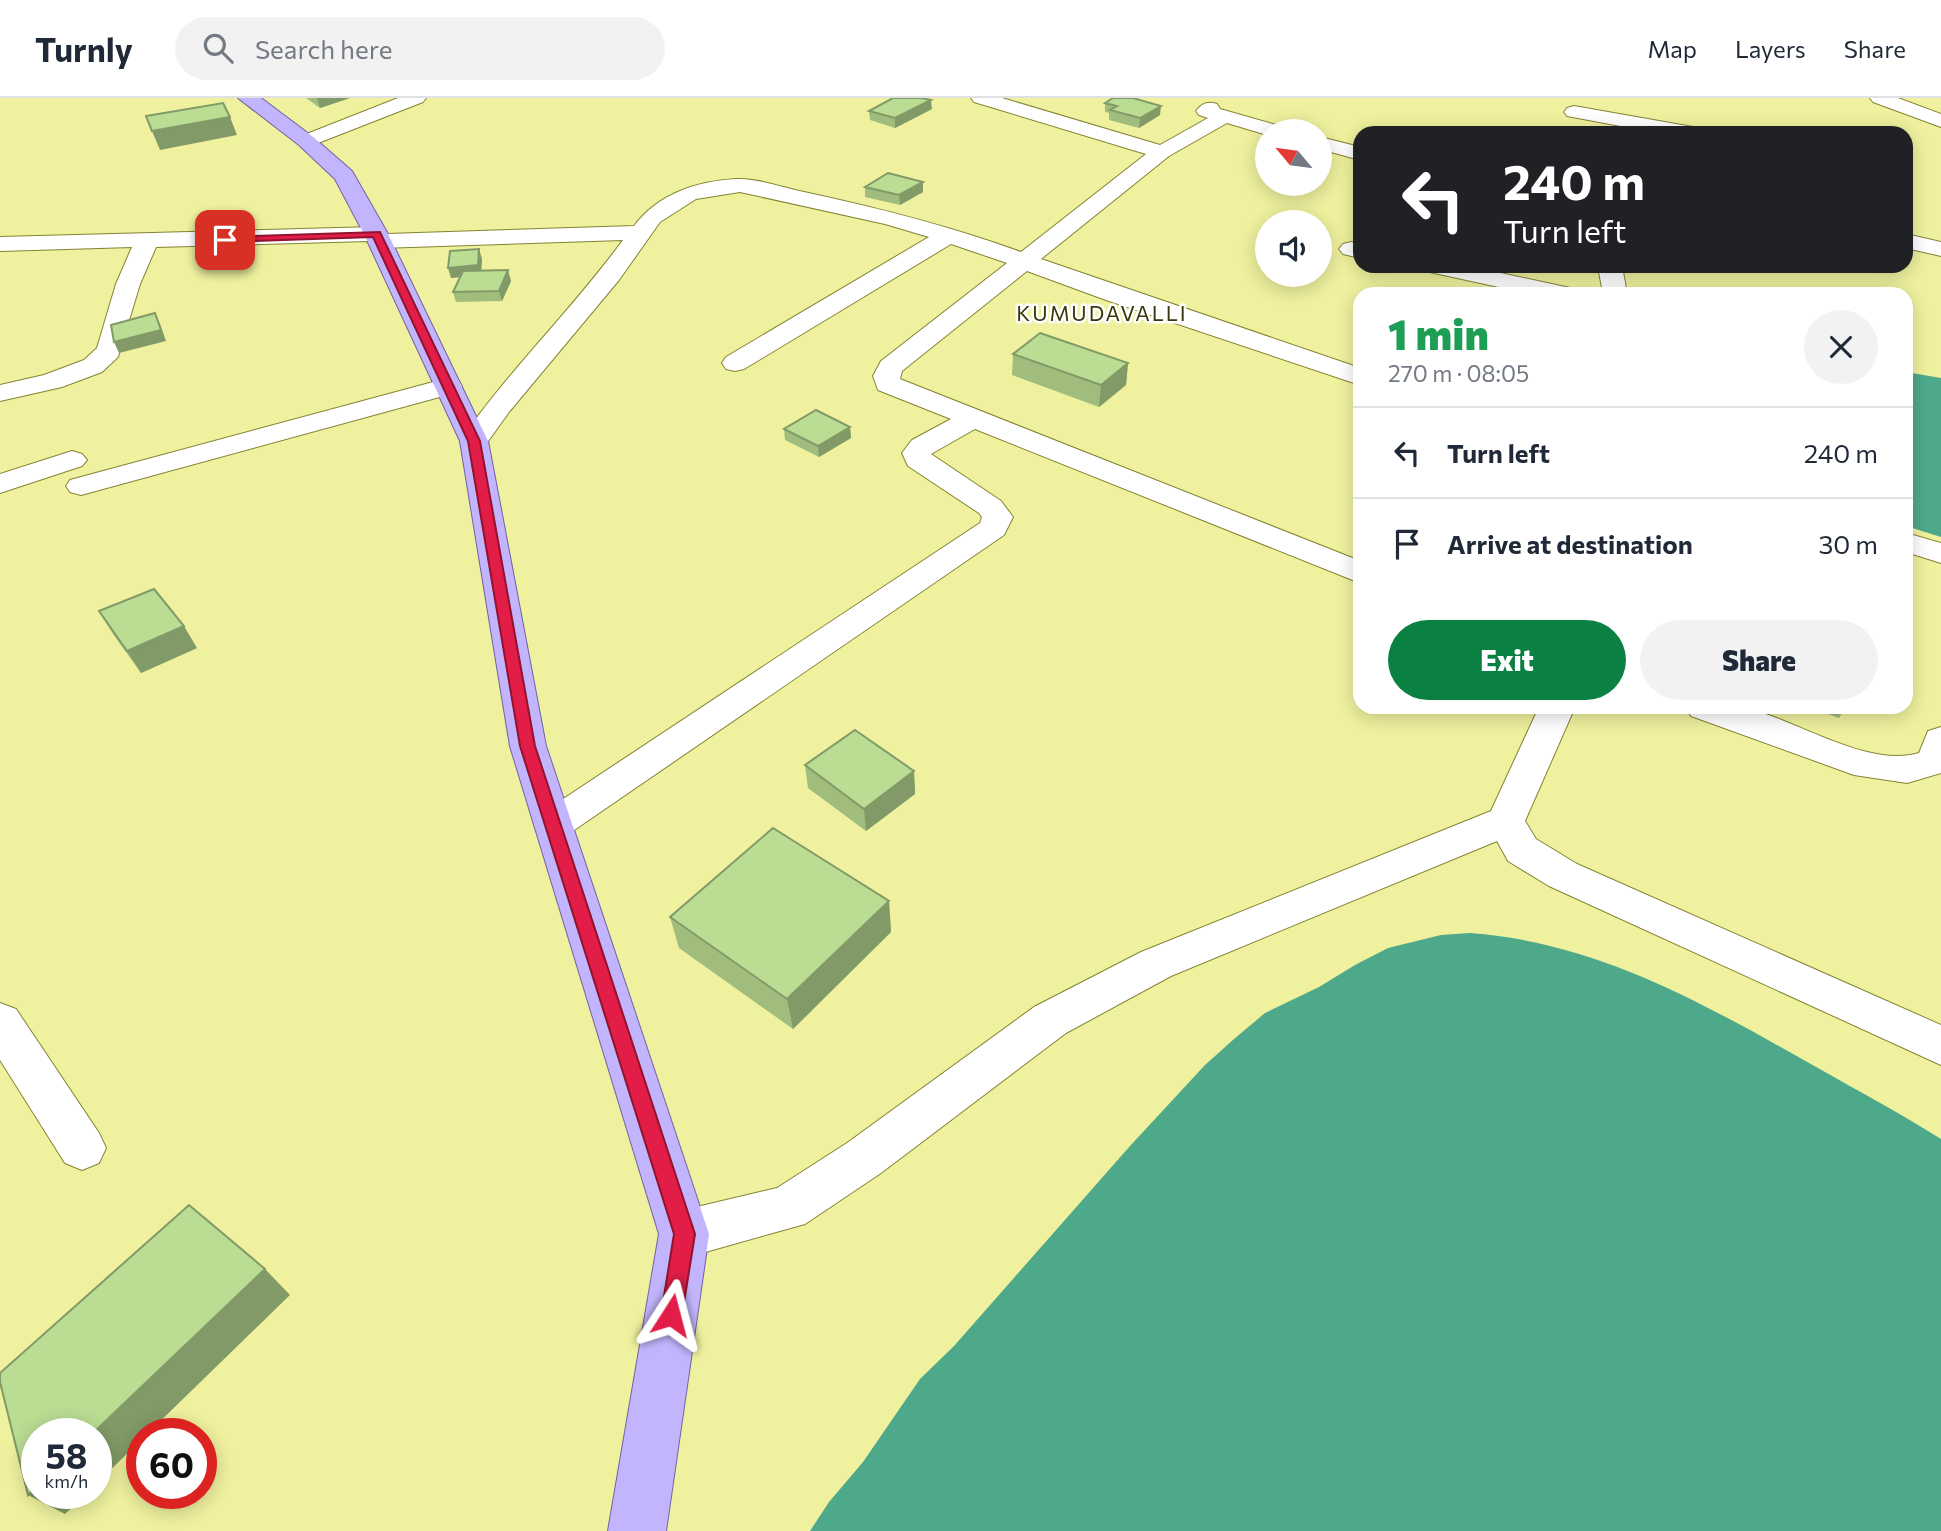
<!DOCTYPE html>
<html lang="en">
<head>
<meta charset="utf-8">
<style>
  :root { --surface:#fff; --page:#f2f2f3; --text:#1f2937; --muted:#747a83; --line:#e0e1e3; --accent:#0b8043 }
  body { margin:0; font-family:Commissioner,sans-serif; background:var(--page); color:var(--text); height:100vh; display:flex; flex-direction:column; font-size:26px; white-space:nowrap }
  * { box-sizing:border-box; margin:0 }
  p { font-size:23px; color:var(--muted) }
  .icon { flex:none; width:38px; height:38px; fill:none; stroke:currentColor; stroke-width:2; stroke-linecap:round; stroke-linejoin:round }
  .map { position:relative; flex:1; overflow:hidden }
  .panel { position:absolute; left:1353px; top:189px; width:560px; height:427px; display:flex; flex-direction:column; background:var(--surface); border-radius:21px; box-shadow:0 4px 18px #0003 }
  .panel>* { flex:none }
  .banner { position:absolute; left:1353px; top:28px; width:560px; height:147px; border-radius:21px; box-shadow:0 4px 18px #0003; background:#202124; color:#fff; overflow:hidden }
  .needle { width:46px; rotate:299deg }
  .buttons { position:absolute; left:1255px; top:21px; display:grid; gap:14px }
  .buttons a { display:grid; place-items:center; width:77px; height:77px; border-radius:50%; background:var(--surface); box-shadow:0 4px 18px #0003; font-size:35px }
  .speed { position:absolute; left:21px; top:1320px; display:flex; gap:14px; font-size:35px; font-weight:700; text-align:center }
  .speed>* { display:grid; place-content:center; width:91px; height:91px; border-radius:50%; background:var(--surface); box-shadow:0 4px 18px #0003; line-height:1 }
  .speed small { font-size:18px; font-weight:400 }
  .speed .limit { border:10px solid #d22; background:#fff; color:#111 }
  .pin { position:absolute; display:grid; place-items:center; width:60px; height:60px; color:#fff; margin:-30px; border-radius:14px; box-shadow:0 4px 10px #0006 }
  .me { position:absolute; width:77px; margin:-38px; rotate:9deg; stroke-linejoin:round; filter:drop-shadow(0 0 5px #0008) }
  .turn { display:flex; align-items:center; gap:24px; height:147px; padding:0 35px; font-size:32px }
  .turn .icon { width:91px; height:91px; stroke-width:2.5 }
  .turn b { display:block; font-size:49px; line-height:60px }
  .round { display:grid; place-items:center; flex:none; width:74px; height:74px; border-radius:37px; background:var(--page) }
  .overview { display:flex; align-items:center; justify-content:space-between; height:119px; padding:0 35px }
  h1 { font-size:42px; font-weight:800; line-height:52px; color:#1e9e55 }
  .button { display:flex; gap:14px; margin-top:auto; padding:14px 35px }
  .button a { flex:1; height:80px; border-radius:42px; background:var(--accent); color:#fff; font-size:28px; font-weight:800; line-height:80px; text-align:center }
  .button a+a { background:var(--page); color:var(--text) }
  ul { padding:0; list-style:none }
  li { display:flex; align-items:center; gap:21px; height:91px; padding:0 35px; border-top:2px solid var(--line) }
  li div { flex:1 }
  li b { display:block; font-size:26px }
  li em { font-style:normal }
  header { display:flex; align-items:center; gap:42px; box-sizing:border-box; height:98px; padding:0 35px; background:var(--surface); border-bottom:2px solid var(--line) }
  header strong { font-size:33px }
  nav { display:flex; gap:38px; margin-inline-start:auto; font-size:24px }
  .search { width:490px; height:63px; background:var(--page); display:flex; align-items:center; gap:18px; box-sizing:border-box; padding:0 24px; border-radius:38px; color:var(--muted); font-size:26px }
  .map>svg:first-child { display:block }
  .water { fill:#4ea98b }
  .lines { fill:none; stroke-linecap:round; stroke-linejoin:round }
  .minor-casing { stroke:#848332; stroke-width:2 }
  .primary-casing { stroke:#7062a4; stroke-width:2 }
  .minor { fill:#fff; fill-rule:evenodd }
  .primary { fill:#c2b5fd; fill-rule:evenodd }
  .wall { fill:#a0bd7e }
  .shaded-wall { fill:#829a67 }
  .building { fill:#badc93; stroke:#829a67; stroke-width:2 }
  .route { fill:#e11d48; stroke:#92132f; stroke-width:2 }
  .labels { text-anchor:middle; dominant-baseline:central; stroke-width:5; stroke-linejoin:round; paint-order:stroke }
  .far-quarter-label { font-size:21px; letter-spacing:2px; fill:#39390d; stroke:#fff }
</style>
</head>
<body>
<header>
<strong>Turnly</strong>
<div class="search"><svg class="icon" aria-label="search" viewBox="0 0 24 24"><circle cx="10" cy="10" r="6"/><path d="M15 15l6 6"/></svg>Search here</div>
<nav><a>Map</a><a>Layers</a><a>Share</a></nav>
</header>
<div class="map">
<svg width="1941" height="1433" viewBox="0 0 1941 1433">
  <rect width="100%" height="100%" fill="#eff19e"/>
  <g class="water">
    <polygon points="1906,274 1941,280 1941,439 1906,428"/>
    <path d="M1470,835c133,10 241,75 355,139 39,22 78,43 116,67v392h-1131l19,-29 34,-40 57,-83 34,-33 176,-200 75,-81 29,-26 31,-26 54,-26 36,-22 33,-17 53,-13z"/>
  </g>
  <g class="lines">
    <g class="minor-casing">
      <g id="minor">
        <polygon points="398,0 426,0 423,4 313,47 299,47 296,43 299,39"/>
        <path d="M971,0h31l158,47 48,-27 -9,-3 -3,-4c6,-8 12,-10 21,-7l3,5 63,18 3,4h-19v4l-40,-12 -58,33 -128,103 319,109v17l-254,-85 -79,-29 -125,100 -2,8 460,182v22l-385,-154 -44,25 70,47 12,16 -9,18 -437,300 -14,5 -14,-5 -5,-10 5,-10 441,-292 2,-6 -3,-4 -71,-47 -6,-13 10,-13 39,-21 -73,-29 -5,-14 8,-15 126,-98 -56,-19 -207,125 -9,2 -9,-2 -4,-6 4,-6 203,-120 -44,-13 -145,-32 -44,7 -36,23 -41,58 -110,132 -25,35 -10,3 -10,-3 -4,-6c49,-71 112,-131 163,-201l-243,8 -8,-2 -4,-5 -212,6 -16,37 -22,73 -16,15 -40,15 -62,14v-16l44,-10 40,-15 13,-12 19,-64 16,-37 -132,4v-14l376,-10 8,2 3,5 247,-8c24,-32 63,-45 102,-47 22,-1 47,9 68,13 74,16 146,34 217,60l125,-98 -172,-52z"/>
        <polygon points="1870,0 1898,0 1941,16 1941,29 1873,4"/>
        <polygon points="1574,8 1693,29 1700,31 1703,35 1658,35 1567,18 1564,14 1567,10"/>
        <polygon points="1320,39 1360,49 1360,62 1320,51"/>
        <polygon points="1906,136 1941,144 1941,158 1906,150"/>
        <polygon points="1351,144 1360,146 1360,160 1343,156 1339,151 1343,146"/>
        <polygon points="1421,168 1468,168 1575,191 1578,196 1531,196 1425,173"/>
        <polygon points="1598,168 1622,168 1627,196 1603,196"/>
        <polygon points="448,280 458,282 462,288 458,294 81,397 70,394 66,388 70,382"/>
        <polygon points="72,353 82,356 87,362 82,368 0,395 0,376"/>
        <polygon points="1906,435 1941,445 1941,465 1906,454"/>
        <polygon points="1539,609 1575,609 1525,723 1536,741 1577,766 1941,927 1941,967 1549,788 1508,763 1497,743 1171,878 1066,935 881,1075 805,1126 684,1160 666,1153 659,1136 666,1119 684,1112 777,1090 847,1045 1034,909 1141,854 1491,713"/>
        <path d="M1686,609c17,0 38,-3 55,0 52,10 125,62 178,46l9,-22 13,-4v46l-34,10 -53,-8 -163,-59z"/>
        <polygon points="0,905 16,911 99,1035 106,1050 99,1065 82,1072 65,1065 0,962"/>
      </g>
    </g>
    <g class="primary-casing">
      <polygon id="primary" points="238,0 261,0 313,39 352,73 388,136 488,343 546,648 709,1136 666,1433 608,1433 659,1136 510,648 460,343 364,136 335,81 299,47"/>
    </g>
    <use href="#minor" class="minor"/>
    <use href="#primary" class="primary"/>
  </g>
  <g class="wall">
    <polygon points="306,0 350,0 320,10"/>
    <polygon points="1105,5 1160,17 1139,30 1109,22 1109,15 1105,14"/>
    <polygon points="932,11 895,30 870,22 869,13"/>
    <polygon points="923,84 923,94 900,107 865,99 865,89"/>
    <polygon points="482,161 481,173 511,183 502,203 456,204 453,194 460,179 451,180"/>
    <polygon points="1013,256 1128,265 1126,287 1099,309 1012,277"/>
    <polygon points="850,329 851,340 819,359 785,342 784,331"/>
    <polygon points="99,513 197,550 141,575 113,536"/>
    <polygon points="1808,609 1846,609 1839,620"/>
    <polygon points="805,667 914,673 915,696 866,733 808,690"/>
    <polygon points="889,803 891,834 793,931 679,850 670,819"/>
  </g>
  <g class="shaded-wall">
    <polygon points="317,0 350,0 320,10"/>
    <polygon points="931,2 932,11 895,30 895,20"/>
    <polygon points="1161,8 1160,17 1139,30 1140,20"/>
    <polygon points="230,19 237,37 160,52 152,33"/>
    <polygon points="923,84 923,94 900,107 899,97"/>
    <polygon points="479,151 482,161 481,177 451,180 448,170"/>
    <polygon points="508,172 511,183 502,203 499,193"/>
    <polygon points="155,215 160,226 166,243 119,255 114,244"/>
    <polygon points="1128,265 1126,287 1099,309 1101,287"/>
    <polygon points="850,329 851,340 819,359 818,348"/>
    <polygon points="184,528 197,550 141,575 127,553"/>
    <polygon points="914,673 915,696 866,733 864,711"/>
    <polygon points="889,803 891,834 793,931 787,901"/>
    <polygon points="265,1171 290,1197 148,1335 142,1335 142,1341 96,1386 96,1335 93,1335"/>
    <polygon points="37,1388 37,1395 87,1395 65,1416 28,1397"/>
  </g>
  <g class="building">
    <polygon points="893,0 921,0 931,2 895,20 869,13"/>
    <polygon points="1113,0 1133,0 1161,8 1140,20 1110,12 1117,8 1105,5"/>
    <polygon points="223,5 230,19 152,33 146,18"/>
    <polygon points="888,75 923,84 899,97 865,89"/>
    <polygon points="479,151 478,167 448,170 450,153"/>
    <polygon points="508,172 499,193 453,194 463,173"/>
    <polygon points="155,215 161,232 114,244 111,227"/>
    <polygon points="1040,235 1128,265 1101,287 1013,256"/>
    <polygon points="816,312 850,329 818,348 784,331"/>
    <polygon points="154,491 184,528 127,553 99,513"/>
    <polygon points="855,632 914,673 864,711 805,667"/>
    <polygon points="773,730 889,803 787,901 670,819"/>
    <polygon points="189,1107 265,1171 93,1335 37,1335 37,1388 28,1397 0,1284 0,1275"/>
  </g>
  <polygon class="route" points="380,134 480,343 535,648 695,1136 682,1217 679,1225 671,1228 664,1225 661,1217 674,1136 520,648 468,343 373,139 225,144 220,142 225,139"/>
  <g class="labels">
    <g class="far-quarter-label">
      <text x="1102" y="214">KUMUDAVALLI</text>
    </g>
  </g>
</svg>
<div class="buttons">
<a><svg class="needle" viewBox="-14 -14 28 28"><path d="M0-13l5 13h-10z" fill="#e53935"/><path d="M0 13l5-13h-10z" fill="#747a83"/></svg></a>
<a><svg class="icon" aria-label="sound" viewBox="0 0 24 24"><path d="M4 9h4l5-4v14l-5-4H4zM17 9q2 3 0 6"/></svg></a>
</div>
<div class="speed"><div>58<small>km/h</small></div><div class="limit">60</div></div>
<div class="pin" style="left:225px;top:142px;background:#d93025"><svg class="icon" aria-label="arrive" viewBox="0 0 24 24"><path d="M6 21V4h12l-3 4 3 4H6"/></svg></div>
<svg class="me" style="left:671px;top:1217px" viewBox="-20 -20 40 40"><path d="M0-17L14 15 0 8-14 15z" fill="#e11d48" stroke="#fff" stroke-width="4"/></svg>
<div class="banner">
<div class="turn"><svg class="icon" aria-label="left" viewBox="0 0 24 24"><path d="M17 20v-9H6M10 6l-5 5 5 5"/></svg><div><b>240 m</b>Turn left</div></div>
</div>
<section class="panel">
<div class="overview"><div><h1>1 min</h1><p>270 m · 08:05</p></div><a class="round"><svg class="icon" aria-label="close" viewBox="0 0 24 24"><path d="M6 6l12 12M18 6L6 18"/></svg></a></div>
<ul>
<li><svg class="icon" aria-label="left" viewBox="0 0 24 24"><path d="M17 20v-9H6M10 6l-5 5 5 5"/></svg><div><b>Turn left</b></div><em>240 m</em></li>
<li><svg class="icon" aria-label="arrive" viewBox="0 0 24 24"><path d="M6 21V4h12l-3 4 3 4H6"/></svg><div><b>Arrive at destination</b></div><em>30 m</em></li>
</ul>
<div class="button"><a>Exit</a><a>Share</a></div>
</section>
</div>
</body>
</html>
